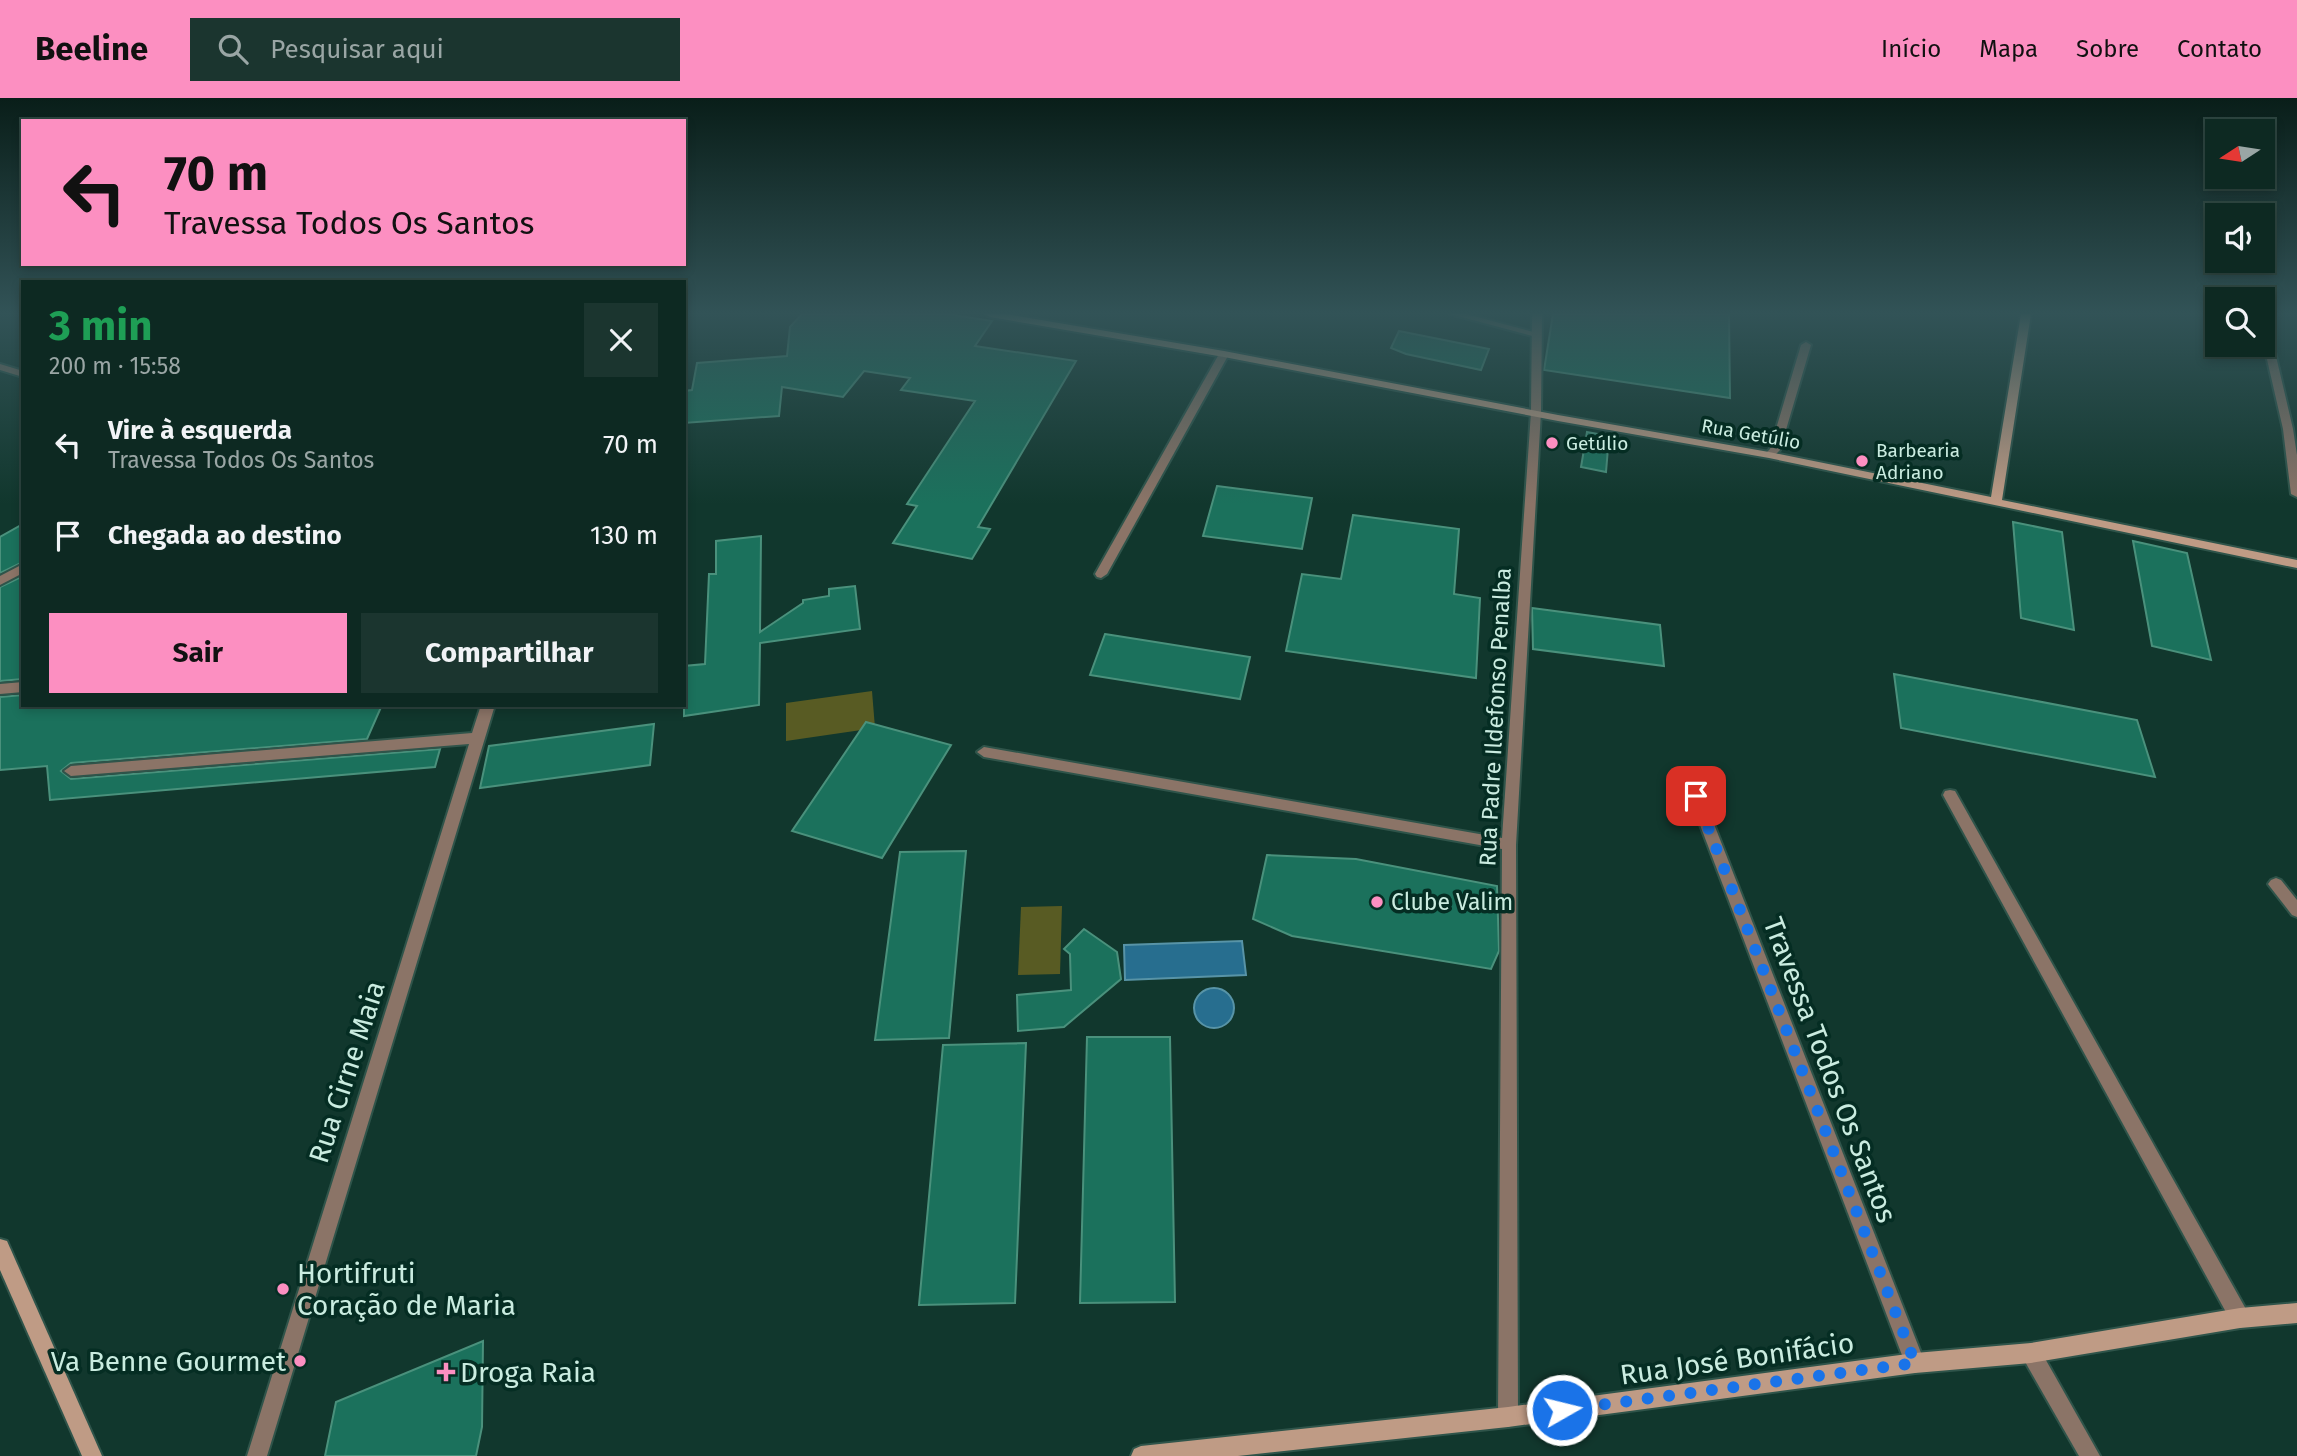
<!DOCTYPE html>
<html lang="pt">
<head>
<meta charset="utf-8">
<style>
  :root { --surface:#0d2922; --page:#1b352f; --text:#f1f3f6; --muted:#9aa6a5; --line:#2d4540; --accent:#fc8fc1 }
  body { margin:0; font-family:"Fira Sans",sans-serif; background:var(--page); color:var(--text); height:100vh; display:flex; flex-direction:column; font-size:26px; white-space:nowrap }
  * { box-sizing:border-box; margin:0 }
  p { font-size:23px; color:var(--muted) }
  .icon { flex:none; width:38px; height:38px; fill:none; stroke:currentColor; stroke-width:2; stroke-linecap:round; stroke-linejoin:round }
  .map { position:relative; flex:1; overflow:hidden }
  .sheet { position:absolute; left:21px; top:182px; width:665px; height:427px; display:flex; flex-direction:column; background:var(--surface); border-radius:0px; box-shadow:0 4px 10px #0003,0 0 0 2px var(--line) }
  .sheet>* { flex:none }
  .top-card { position:absolute; left:21px; top:21px; width:665px; height:147px; border-radius:0px; box-shadow:0 4px 10px #0003,0 0 0 2px var(--line); background:#fc8fc1; color:#111; overflow:hidden }
  .needle { width:46px; rotate:258deg }
  .buttons { position:absolute; left:2205px; top:21px; display:grid; gap:14px }
  .buttons a { display:grid; place-items:center; width:70px; height:70px; border-radius:0px; background:var(--surface); box-shadow:0 4px 10px #0003,0 0 0 2px var(--line); font-size:35px }
  .pin { position:absolute; display:grid; place-items:center; width:60px; height:60px; color:#fff; margin:-30px; border-radius:14px; box-shadow:0 4px 10px #0006 }
  .me { position:absolute; width:77px; margin:-38px; rotate:82deg; stroke-linejoin:round; filter:drop-shadow(0 0 5px #0008) }
  .turn { display:flex; align-items:center; gap:24px; height:147px; padding:0 28px; font-size:32px }
  .turn .icon { width:91px; height:91px; stroke-width:2.5 }
  .turn b { display:block; font-size:49px; line-height:60px }
  .round { display:grid; place-items:center; flex:none; width:74px; height:74px; border-radius:0px; background:var(--page) }
  .head { display:flex; align-items:center; justify-content:space-between; height:119px; padding:0 28px }
  h1 { font-size:42px; font-weight:700; line-height:52px; color:#1e9e55 }
  .button { display:flex; gap:14px; margin-top:auto; padding:14px 28px }
  .button a { flex:1; height:80px; border-radius:0px; background:var(--accent); color:#111; font-size:28px; font-weight:700; line-height:80px; text-align:center }
  .button a+a { background:var(--page); color:var(--text) }
  ul { padding:0; list-style:none }
  li { display:flex; align-items:center; gap:21px; height:91px; padding:0 28px }
  li div { flex:1 }
  li b { display:block; font-size:26px }
  li em { font-style:normal }
  header { display:flex; align-items:center; gap:42px; box-sizing:border-box; height:98px; padding:0 35px; background:var(--accent); color:#111 }
  header strong { font-size:33px }
  nav { display:flex; gap:38px; margin-inline-start:auto; font-size:24px }
  .search { width:490px; height:63px; background:var(--page); display:flex; align-items:center; gap:18px; box-sizing:border-box; padding:0 24px; border-radius:0px; color:var(--muted); font-size:26px }
  .map>svg:first-child { display:block }
  .green { fill:#585b23 }
  .water { fill:#276e8f; stroke:#5894a7; stroke-width:2 }
  .building { fill:#1b715c; stroke:#4a917c; stroke-width:2 }
  .lines { fill:none; stroke-linecap:round; stroke-linejoin:round }
  .lane-casing { stroke:#2f544a; stroke-width:4 }
  .street-casing { stroke:#2f544a; stroke-width:4 }
  .secondary-casing { stroke:#2f544a; stroke-width:4 }
  .lane { fill:#8b7467; fill-rule:evenodd }
  .street { fill:#8b7467; fill-rule:evenodd }
  .secondary { fill:#bf9b85; fill-rule:evenodd }
  .route { stroke:#1a73e8; stroke-width:12; stroke-dasharray:0 21.6 }
  .poi-dot { fill:#fc8fc1; stroke:#052d23; stroke-width:2.5 }
  .labels { text-anchor:middle; dominant-baseline:central; stroke-width:7; stroke-linejoin:round; paint-order:stroke }
  .far-street-label { font-size:19px; fill:#caece0; stroke:#052d23 }
  .far-poi-label { font-size:19px; fill:#caece0; stroke:#052d23; text-anchor:start }
  .street-label { font-size:23px; fill:#caece0; stroke:#052d23 }
  .poi-label { font-size:23px; fill:#caece0; stroke:#052d23; text-anchor:start }
  .near-street-label { font-size:28px; fill:#caece0; stroke:#052d23 }
  .near-poi-label { font-size:28px; fill:#caece0; stroke:#052d23; text-anchor:start }
</style>
</head>
<body>
<header>
<strong>Beeline</strong>
<div class="search"><svg class="icon" aria-label="search" viewBox="0 0 24 24"><circle cx="10" cy="10" r="6"/><path d="M15 15l6 6"/></svg>Pesquisar aqui</div>
<nav><a>Início</a><a>Mapa</a><a>Sobre</a><a>Contato</a></nav>
</header>
<div class="map">
<svg width="2297" height="1358" viewBox="0 0 2297 1358">
  <rect width="100%" height="100%" fill="#11372d"/>
  <g class="green">
    <polygon points="872,593 875,630 786,643 786,605"/>
    <polygon points="1062,808 1060,876 1018,877 1021,809"/>
  </g>
  <g class="water">
    <polygon points="1242,843 1246,877 1125,882 1124,847"/>
    <circle cx="1214" cy="910" r="20"/>
  </g>
  <g class="building">
    <polygon points="802,216 947,216 992,223 975,248 1076,263 978,429 990,431 972,461 893,445 917,408 907,406 975,303 901,292 910,280 864,273 843,299 782,289 779,318 684,325 684,293 692,292 697,265 787,258 790,229"/>
    <polygon points="1553,216 1729,216 1730,300 1544,272"/>
    <polygon points="1399,233 1489,251 1481,272 1406,256 1391,250"/>
    <polygon points="1587,334 1609,338 1606,374 1581,369"/>
    <polygon points="1217,388 1312,400 1302,451 1203,438"/>
    <polygon points="1353,417 1459,431 1454,496 1480,500 1476,580 1286,553 1302,476 1341,481"/>
    <polygon points="2013,424 2062,434 2074,532 2021,520"/>
    <polygon points="23,426 23,464 0,475 0,439"/>
    <polygon points="761,438 760,534 803,505 803,502 829,498 829,491 855,488 860,531 760,545 759,607 684,618 684,568 705,566 709,476 716,476 716,443"/>
    <polygon points="2133,443 2187,455 2211,562 2152,548"/>
    <polygon points="23,478 23,581 0,583 0,489"/>
    <polygon points="1532,510 1660,527 1664,568 1533,551"/>
    <polygon points="1105,536 1250,559 1240,601 1090,577"/>
    <polygon points="1894,576 2137,622 2155,679 1901,630"/>
    <polygon points="23,597 23,607 382,607 367,641 71,665 61,673 71,681 440,651 435,669 50,702 47,668 0,672 0,599"/>
    <polygon points="866,624 951,647 882,760 792,733"/>
    <polygon points="654,626 650,667 480,690 489,648"/>
    <polygon points="966,753 949,940 875,942 900,754"/>
    <polygon points="1267,757 1356,761 1497,788 1499,853 1491,871 1292,838 1253,821"/>
    <polygon points="1084,831 1117,854 1121,881 1064,929 1018,933 1017,897 1071,892 1070,856 1064,851"/>
    <polygon points="1087,939 1170,939 1175,1204 1080,1205"/>
    <polygon points="1026,945 1015,1205 919,1207 943,947"/>
    <polygon points="483,1243 482,1329 476,1358 325,1358 336,1304"/>
  </g>
  <g class="lines">
    <g class="lane-casing">
      <polygon id="lane" points="1450,216 1466,216 1541,236 1536,239"/>
    </g>
    <g class="street-casing">
      <g id="street">
        <polygon points="1532,216 1542,216 1541,314 1516,747 1518,1319 1515,1326 1508,1329 1501,1326 1498,1319 1502,751 984,659 977,654 984,649 1502,740 1531,314"/>
        <polygon points="2263,221 2268,224 2293,331 2297,357 2297,399 2291,396 2283,331 2263,244"/>
        <polygon points="1806,244 1811,247 1780,352 1773,359 1765,359 1764,357 1770,351 1801,247"/>
        <polygon points="1224,253 1229,256 1107,476 1101,480 1097,479 1095,476 1219,256"/>
        <polygon points="0,266 23,273 23,279 0,272"/>
        <polygon points="23,466 23,475 0,487 0,478"/>
        <polygon points="23,584 23,594 0,596 0,586"/>
        <polygon points="481,607 495,607 267,1358 247,1358 469,646 71,678 64,673 71,668 472,635"/>
        <polygon points="1950,692 1955,693 2247,1213 2250,1220 2247,1227 2240,1230 2233,1227 1943,697 1945,693"/>
        <polygon points="1696,693 1701,694 1703,698 1925,1265 1922,1272 1915,1275 1908,1272 1905,1265 1689,698 1691,694"/>
        <polygon points="2276,780 2281,782 2297,802 2297,819 2292,817 2271,790 2268,786 2271,782"/>
        <polygon points="2031,1245 2038,1248 2100,1358 2079,1358 2024,1262 2021,1255 2024,1248"/>
      </g>
    </g>
    <g class="secondary-casing">
      <g id="secondary">
        <polygon points="985,216 1006,216 1224,253 1558,317 1769,354 1991,399 2021,216 2031,216 2002,402 2297,462 2297,470 1769,360 1558,323 1224,259 990,219"/>
        <polygon points="0,1141 7,1143 102,1358 82,1358 0,1172"/>
        <polygon points="2297,1205 2297,1225 2240,1230 2031,1265 1915,1275 1508,1329 1238,1358 1131,1358 1134,1351 1141,1348 1508,1309 1915,1255 2031,1245 2240,1210"/>
      </g>
    </g>
    <use href="#lane" class="lane"/>
    <use href="#street" class="street"/>
    <use href="#secondary" class="secondary"/>
  </g>
  <linearGradient id="sky" x2="0" y2="1"><stop stop-color="#091e19"/><stop offset="0.53" stop-color="#325357"/><stop offset="1" stop-color="#325357" stop-opacity="0"/></linearGradient>
  <rect width="2297" height="406" fill="url(#sky)"/>
  <g class="lines">
    <polyline class="route" points="1562,1312 1915,1265 1696,698"/>
  </g>
  <g class="poi-dot">
    <circle cx="1552" cy="345" r="7"/>
    <circle cx="1862" cy="363" r="7"/>
    <circle cx="1377" cy="804" r="7"/>
    <circle cx="283" cy="1191" r="7"/>
    <circle cx="300" cy="1263" r="7"/>
    <path d="M442.5 1263.5h7v7h7v7h-7v7h-7v-7h-7v-7h7z"/>
  </g>
  <g class="labels">
    <g class="far-street-label">
      <text transform="translate(1751 336) rotate(10)">Rua Getúlio</text>
    </g>
    <g class="far-poi-label">
      <text x="1566" y="345">Getúlio</text>
      <text x="1876" y="352">Barbearia<tspan x="1876" dy="22">Adriano</tspan></text>
    </g>
    <g class="street-label">
      <text transform="translate(1495 619) rotate(-87)">Rua Padre Ildefonso Penalba</text>
    </g>
    <g class="poi-label">
      <text x="1391" y="804">Clube Valim</text>
    </g>
    <g class="near-street-label">
      <text transform="translate(1830 972) rotate(69)">Travessa Todos Os Santos</text>
      <text transform="translate(347 974) rotate(-72)">Rua Cirne Maia</text>
      <text transform="translate(1737 1261) rotate(-8)">Rua José Bonifácio</text>
    </g>
    <g class="near-poi-label">
      <text x="297" y="1175">Hortifruti<tspan x="297" dy="32">Coração de Maria</tspan></text>
      <text x="286" y="1263" text-anchor="end">Va Benne Gourmet</text>
      <text x="460" y="1274">Droga Raia</text>
    </g>
  </g>
</svg>
<div class="buttons">
<a><svg class="needle" viewBox="-14 -14 28 28"><path d="M0-13l5 13h-10z" fill="#e53935"/><path d="M0 13l5-13h-10z" fill="#9aa6a5"/></svg></a>
<a><svg class="icon" aria-label="sound" viewBox="0 0 24 24"><path d="M4 9h4l5-4v14l-5-4H4zM17 9q2 3 0 6"/></svg></a>
<a><svg class="icon" aria-label="search" viewBox="0 0 24 24"><circle cx="10" cy="10" r="6"/><path d="M15 15l6 6"/></svg></a>
</div>
<div class="pin" style="left:1696px;top:698px;background:#d93025"><svg class="icon" aria-label="arrive" viewBox="0 0 24 24"><path d="M6 21V4h12l-3 4 3 4H6"/></svg></div>
<svg class="me" style="left:1562px;top:1312px" viewBox="-20 -20 40 40"><circle r="17" fill="#1a73e8" stroke="#fff" stroke-width="3"/><path d="M0-11L8 9 0 5-8 9z" fill="#fff"/></svg>
<div class="top-card">
<div class="turn"><svg class="icon" aria-label="left" viewBox="0 0 24 24"><path d="M17 20v-9H6M10 6l-5 5 5 5"/></svg><div><b>70 m</b>Travessa Todos Os Santos</div></div>
</div>
<section class="sheet">
<div class="head"><div><h1>3 min</h1><p>200 m · 15:58</p></div><a class="round"><svg class="icon" aria-label="close" viewBox="0 0 24 24"><path d="M6 6l12 12M18 6L6 18"/></svg></a></div>
<ul>
<li><svg class="icon" aria-label="left" viewBox="0 0 24 24"><path d="M17 20v-9H6M10 6l-5 5 5 5"/></svg><div><b>Vire à esquerda</b><p>Travessa Todos Os Santos</p></div><em>70 m</em></li>
<li><svg class="icon" aria-label="arrive" viewBox="0 0 24 24"><path d="M6 21V4h12l-3 4 3 4H6"/></svg><div><b>Chegada ao destino</b></div><em>130 m</em></li>
</ul>
<div class="button"><a>Sair</a><a>Compartilhar</a></div>
</section>
</div>
</body>
</html>
